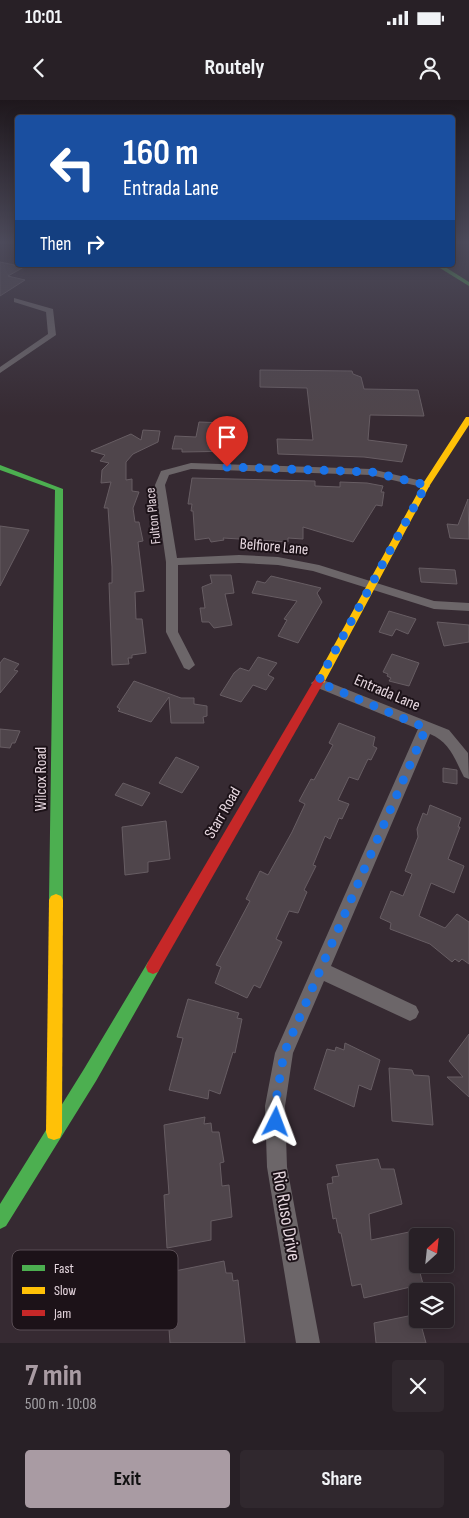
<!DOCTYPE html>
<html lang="en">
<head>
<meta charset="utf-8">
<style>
  :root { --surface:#282026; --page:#30282e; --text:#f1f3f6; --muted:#a5a3a7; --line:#443e43; --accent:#a99ba3 }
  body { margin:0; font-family:"Sofia Sans Condensed",sans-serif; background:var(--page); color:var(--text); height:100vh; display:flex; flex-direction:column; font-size:19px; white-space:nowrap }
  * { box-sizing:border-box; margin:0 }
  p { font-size:16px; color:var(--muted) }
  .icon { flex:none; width:28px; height:28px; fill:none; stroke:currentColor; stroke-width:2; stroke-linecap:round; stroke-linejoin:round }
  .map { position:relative; height:1243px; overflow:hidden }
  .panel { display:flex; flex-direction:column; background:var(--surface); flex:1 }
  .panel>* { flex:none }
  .top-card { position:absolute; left:15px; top:15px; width:440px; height:152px; border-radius:5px; box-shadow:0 2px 12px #0003,0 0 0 1px var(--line); background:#1a4fa0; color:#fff; overflow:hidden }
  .needle { width:32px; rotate:27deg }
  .tools { position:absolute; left:409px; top:1128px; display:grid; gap:10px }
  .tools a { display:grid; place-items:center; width:45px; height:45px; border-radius:5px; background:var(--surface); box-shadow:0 2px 12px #0003,0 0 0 1px var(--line); font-size:25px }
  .pin { position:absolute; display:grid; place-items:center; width:42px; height:42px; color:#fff; margin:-51px -21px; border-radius:50% 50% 50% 0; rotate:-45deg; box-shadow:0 0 5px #0007 }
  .pin .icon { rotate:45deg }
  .me { position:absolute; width:55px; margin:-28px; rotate:3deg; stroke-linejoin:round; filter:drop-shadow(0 0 4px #0008) }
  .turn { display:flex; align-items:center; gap:18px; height:105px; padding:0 25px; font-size:22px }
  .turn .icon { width:65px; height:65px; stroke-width:2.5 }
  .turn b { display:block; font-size:35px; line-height:42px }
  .then { display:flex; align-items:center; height:48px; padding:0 25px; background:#0003; gap:10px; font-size:19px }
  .round { display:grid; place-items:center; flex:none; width:52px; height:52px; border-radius:5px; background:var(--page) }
  .head { display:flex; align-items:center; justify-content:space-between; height:85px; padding:0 25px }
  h1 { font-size:30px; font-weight:700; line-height:38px; color:var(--accent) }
  .button { display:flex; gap:10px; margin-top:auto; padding:10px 25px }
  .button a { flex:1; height:58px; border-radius:5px; background:var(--accent); color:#111; font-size:20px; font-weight:700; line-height:58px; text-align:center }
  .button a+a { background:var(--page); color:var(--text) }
  .status { display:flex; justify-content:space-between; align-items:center; height:35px; padding:0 25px; background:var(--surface); direction:ltr }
  .status svg { height:14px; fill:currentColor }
  header { display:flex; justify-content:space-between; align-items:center; height:65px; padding:0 25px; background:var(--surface); font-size:22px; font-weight:700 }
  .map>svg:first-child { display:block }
  .building { fill:#4f454b; stroke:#675d63 }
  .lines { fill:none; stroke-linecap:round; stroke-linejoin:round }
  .street { fill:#6c6669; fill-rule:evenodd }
  .fast { fill:#4caf50; fill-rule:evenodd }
  .slow { fill:#ffc107; fill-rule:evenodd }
  .jam { fill:#c62828; fill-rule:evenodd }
  .route { stroke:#1a73e8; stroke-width:9; stroke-dasharray:0 16.2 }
  .labels { text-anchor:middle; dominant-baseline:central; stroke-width:4; stroke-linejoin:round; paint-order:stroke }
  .far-street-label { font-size:14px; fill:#e7d8e0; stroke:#1c1218 }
  .street-label { font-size:16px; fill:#e7d8e0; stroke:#1c1218 }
  .near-street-label { font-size:19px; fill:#e7d8e0; stroke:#1c1218 }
  .key { fill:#1c1218; stroke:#594d54; stroke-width:1 }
  .key-label { font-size:14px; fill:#e7d8e0 }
</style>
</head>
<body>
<div class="status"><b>10:01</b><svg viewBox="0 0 49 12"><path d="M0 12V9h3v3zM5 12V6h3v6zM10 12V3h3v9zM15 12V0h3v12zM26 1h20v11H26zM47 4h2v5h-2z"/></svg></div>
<header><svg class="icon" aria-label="back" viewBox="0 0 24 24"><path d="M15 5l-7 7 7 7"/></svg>Routely<svg class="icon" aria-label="person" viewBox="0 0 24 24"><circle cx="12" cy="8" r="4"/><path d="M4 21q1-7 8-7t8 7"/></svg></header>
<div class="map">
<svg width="469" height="1243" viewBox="0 0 469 1243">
  <rect width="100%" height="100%" fill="#362a32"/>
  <g class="building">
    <polygon points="0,162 24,167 8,176 25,180 0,196"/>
    <polygon points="260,270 352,271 353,274 361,277 364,289 418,290 424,316 370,315 368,340 407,345 402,362 364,357 278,354 277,339 313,340 307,288 260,287"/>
    <polygon points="199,322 227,323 225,337 242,338 242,351 182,352 182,349 172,349 175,336 196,337"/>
    <polygon points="143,330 160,331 158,342 133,354 126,362 126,380 132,379 132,391 139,392 133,408 135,422 139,422 143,441 138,442 144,491 135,492 136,519 142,519 146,553 132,555 132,558 128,558 129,564 112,565 109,483 112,483 112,467 108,408 104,408 111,382 101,383 102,370 109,363 100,361 105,355 91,351 131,334 141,340"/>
    <polygon points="192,378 315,381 315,386 340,387 340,382 367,383 383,386 381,392 384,392 382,406 376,405 353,442 303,427 303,439 288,438 288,442 223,438 224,440 211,442 209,438 195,440 193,411 191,411 192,404 188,404"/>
    <polygon points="468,399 469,439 450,438 447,424 458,425"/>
    <polygon points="0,426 29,430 0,486"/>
    <polygon points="419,468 455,470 457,484 421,482"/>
    <polygon points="210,475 231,475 234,493 225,494 232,525 214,528 209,522 202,522 200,508 205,508 202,487 212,483"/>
    <polygon points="271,476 321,488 317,493 322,502 298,543 278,536 287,520 284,519 297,501 252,493 257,481 265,483"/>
    <polygon points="389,511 416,519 408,534 396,529 392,536 379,532"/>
    <polygon points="437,522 469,525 469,542 444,546"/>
    <polygon points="392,554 419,563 409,586 389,581 391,578 387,576 388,574 383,572"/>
    <polygon points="258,557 277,563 268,575 274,578 266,590 253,585 241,602 220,595 234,573 240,568 249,571"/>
    <polygon points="4,558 19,564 14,570 18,571 0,593 0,563"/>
    <polygon points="134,581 181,598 194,598 194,604 207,606 207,616 203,617 204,623 171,623 169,597 151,622 118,611 120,609 117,607"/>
    <polygon points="339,623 375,637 373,646 377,648 371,660 368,659 358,680 349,677 338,700 349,704 342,719 339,718 330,739 325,736 313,765 316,766 304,790 307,792 298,813 289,811 276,839 282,842 260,888 254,885 247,898 215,883 221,867 216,865 250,801 246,799 260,771 268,775 292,732 305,704 299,701 311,679 314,680 333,645 329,643"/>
    <polygon points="0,629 20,631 15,643 12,643 10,648 0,647"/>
    <polygon points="176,657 199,667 182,693 159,683"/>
    <polygon points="443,668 457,670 457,684 443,682"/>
    <polygon points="123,683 150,693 142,706 115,695"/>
    <polygon points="430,705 461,718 458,727 460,727 448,759 464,766 454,793 431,783 419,816 445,828 457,814 469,822 469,864 462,859 459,862 455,859 452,862 430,844 390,829 391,823 380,818 391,791 403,796 412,774 405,771 418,737 417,729 423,713 427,715"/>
    <polygon points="166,721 170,759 148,762 148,772 125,775 122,727"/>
    <polygon points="188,899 239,913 237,918 242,919 235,953 233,952 220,994 209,990 208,999 169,990 183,938 177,937"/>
    <polygon points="469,934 469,997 447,977 463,977 449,961"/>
    <polygon points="345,943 380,960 371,990 359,985 354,1007 314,989 327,949 335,951 336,947 344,950"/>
    <polygon points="389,968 412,970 414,975 429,976 433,1025 392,1021"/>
    <polygon points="205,1017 204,1024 211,1023 212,1032 219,1032 224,1062 220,1063 222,1086 229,1085 232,1117 211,1121 211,1140 167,1148 164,1095 169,1094 164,1025"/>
    <polygon points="378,1059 381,1069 394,1069 402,1104 369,1114 371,1140 409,1132 423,1184 364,1198 361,1184 352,1186 341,1133 339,1133 336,1118 333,1119 327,1084 333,1083 332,1077 339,1076 336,1065"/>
    <polygon points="224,1161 226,1173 232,1173 233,1181 238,1180 245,1243 170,1243 165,1173"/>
    <polygon points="418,1214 426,1243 376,1243 374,1223"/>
  </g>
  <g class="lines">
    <g class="street">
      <polygon points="14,198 53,209 56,235 0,273 0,267 48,234 46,212 14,202"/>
      <polygon points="191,363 371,369 430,383 430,387 426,388 371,375 191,369 169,375 165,385 177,458 239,455 278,457 319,465 434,501 469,503 469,511 434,509 313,471 278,465 239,463 178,465 178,532 195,565 189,570 184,568 166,532 166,462 155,385 161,371"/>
      <path d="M318,578l131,52 19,23 1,26 -5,-2c-9,-17 -14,-35 -34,-43l-99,232 85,40 3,6 -3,6 -6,3 -86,-40 -31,72 -8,53 2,61 33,176h-24l-29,-176 -2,-61 10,-53 143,-324 -105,-43 -2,-3z"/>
    </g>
    <g class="fast">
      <polygon points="435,165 442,165 469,182 469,186"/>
      <polygon points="0,365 63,389 63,800 61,804 56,806 51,804 49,800 55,390 0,370"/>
      <polygon points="153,860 158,862 160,867 158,872 96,981 6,1126 0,1129 0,1104 84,969 148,862"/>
    </g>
    <g class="slow">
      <polygon points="466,317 469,317 469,325 430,385 324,583 316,583 315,580 422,385"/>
      <polygon points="56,794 61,796 63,800 62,1032 60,1038 54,1040 48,1038 46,1032 49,800 51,796"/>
    </g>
    <polygon class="jam" points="320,576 325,580 158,872 153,874 148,872 146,867 148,862 316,577"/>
  </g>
  <linearGradient id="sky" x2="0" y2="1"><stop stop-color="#1e171c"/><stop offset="0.45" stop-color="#4c4a5a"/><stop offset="1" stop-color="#4c4a5a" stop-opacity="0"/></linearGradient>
  <rect width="469" height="316" fill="url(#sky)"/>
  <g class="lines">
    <polyline class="route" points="227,367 372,372 426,385 318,582 426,628 284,953 275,1006 276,1022"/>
  </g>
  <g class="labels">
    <g class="far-street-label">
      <text transform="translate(153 416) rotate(-96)">Fulton Place</text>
    </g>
    <g class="street-label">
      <text transform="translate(274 447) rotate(5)">Belfiore Lane</text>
      <text transform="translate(387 593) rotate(23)">Entrada Lane</text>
      <text transform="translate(41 679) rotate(-90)">Wilcox Road</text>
      <text transform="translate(223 713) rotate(-60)">Starr Road</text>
    </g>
    <g class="near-street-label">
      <text transform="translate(286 1116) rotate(80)">Rio Ruso Drive</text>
    </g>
  </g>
  <rect x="12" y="1150" width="166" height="80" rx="8" class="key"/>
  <rect x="22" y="1165" width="23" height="6" fill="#4caf50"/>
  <rect x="22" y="1187" width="23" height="7" fill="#ffc107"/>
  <rect x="22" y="1210" width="23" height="6" fill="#c62828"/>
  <g class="key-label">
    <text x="54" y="1173">Fast</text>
    <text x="54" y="1195">Slow</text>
    <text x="54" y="1218">Jam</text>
  </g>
</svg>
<div class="tools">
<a><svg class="needle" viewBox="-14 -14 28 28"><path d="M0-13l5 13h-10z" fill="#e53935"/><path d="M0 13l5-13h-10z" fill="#a5a3a7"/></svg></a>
<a><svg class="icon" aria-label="layers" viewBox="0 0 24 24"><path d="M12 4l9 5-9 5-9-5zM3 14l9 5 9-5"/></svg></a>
</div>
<div class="pin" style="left:227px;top:367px;background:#d93025"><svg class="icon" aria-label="arrive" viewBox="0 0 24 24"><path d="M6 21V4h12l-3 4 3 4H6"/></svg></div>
<svg class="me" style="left:276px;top:1022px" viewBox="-20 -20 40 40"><path d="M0-17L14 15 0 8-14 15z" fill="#1a73e8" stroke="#fff" stroke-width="4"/></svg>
<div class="top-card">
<div class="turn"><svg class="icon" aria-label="left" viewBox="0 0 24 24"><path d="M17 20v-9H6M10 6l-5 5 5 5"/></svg><div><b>160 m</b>Entrada Lane</div></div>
<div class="then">Then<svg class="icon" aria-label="right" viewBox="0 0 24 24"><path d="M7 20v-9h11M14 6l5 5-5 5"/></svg></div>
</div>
</div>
<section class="panel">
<div class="head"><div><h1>7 min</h1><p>500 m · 10:08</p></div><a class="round"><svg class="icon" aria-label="close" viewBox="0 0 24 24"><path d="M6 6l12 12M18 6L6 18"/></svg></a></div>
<div class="button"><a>Exit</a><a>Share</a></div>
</section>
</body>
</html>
